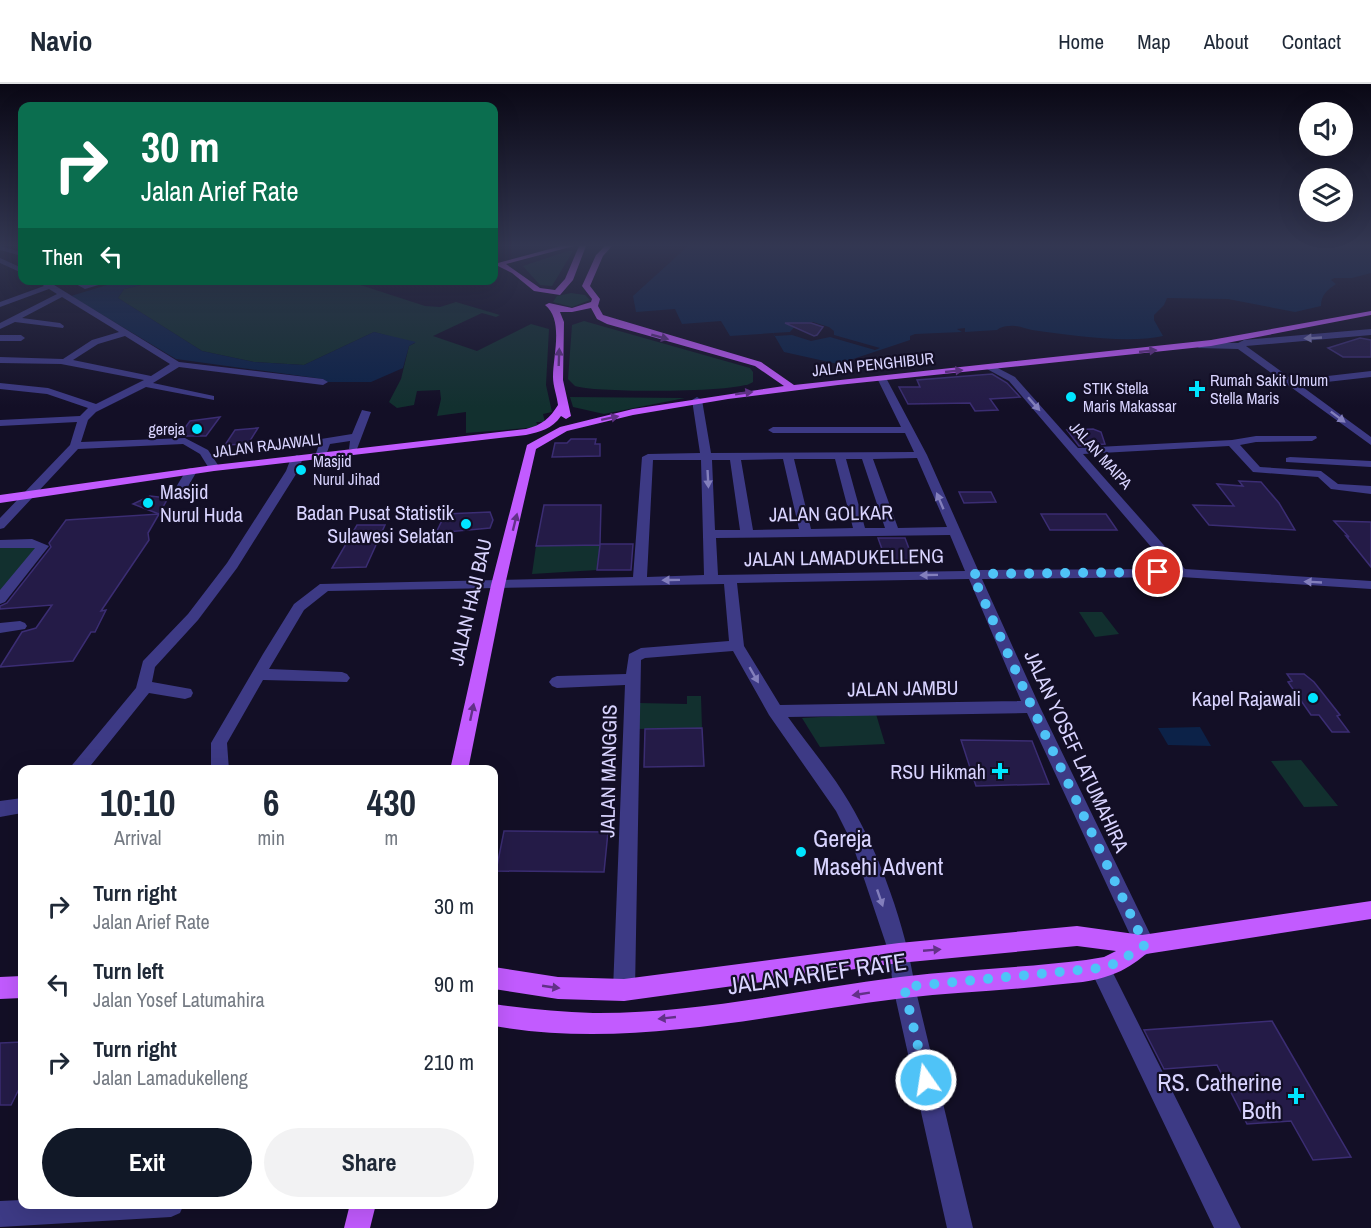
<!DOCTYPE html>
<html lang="en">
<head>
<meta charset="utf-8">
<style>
  :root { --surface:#fff; --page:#f2f2f3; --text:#1f2937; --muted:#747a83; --line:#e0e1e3; --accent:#111827 }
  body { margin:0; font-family:"Archivo Narrow",sans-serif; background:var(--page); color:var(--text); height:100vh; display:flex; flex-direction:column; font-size:22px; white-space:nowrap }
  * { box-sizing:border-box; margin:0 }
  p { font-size:20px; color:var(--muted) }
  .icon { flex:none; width:33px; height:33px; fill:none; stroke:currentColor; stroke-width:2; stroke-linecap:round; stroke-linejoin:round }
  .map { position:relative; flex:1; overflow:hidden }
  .details { position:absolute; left:18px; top:681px; width:480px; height:444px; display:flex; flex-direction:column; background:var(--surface); border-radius:12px; box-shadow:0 6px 24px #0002 }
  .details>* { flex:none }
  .guide { position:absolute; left:18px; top:18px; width:480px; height:183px; border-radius:12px; box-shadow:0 6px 24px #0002; background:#0b6e4f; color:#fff; overflow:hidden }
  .buttons { position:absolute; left:1299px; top:18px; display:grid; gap:12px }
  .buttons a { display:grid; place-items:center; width:54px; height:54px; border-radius:50%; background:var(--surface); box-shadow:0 6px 24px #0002; font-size:30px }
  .pin { position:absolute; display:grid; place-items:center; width:51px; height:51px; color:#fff; margin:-26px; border:3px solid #fff; border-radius:50%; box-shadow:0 2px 6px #0007 }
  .me { position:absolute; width:66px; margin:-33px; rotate:347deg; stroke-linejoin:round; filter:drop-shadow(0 0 4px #0008) }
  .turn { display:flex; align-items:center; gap:21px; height:126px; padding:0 24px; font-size:27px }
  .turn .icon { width:78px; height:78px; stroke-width:2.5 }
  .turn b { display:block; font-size:42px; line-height:51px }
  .then { display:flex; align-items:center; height:57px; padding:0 24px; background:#0003; gap:12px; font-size:22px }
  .eta { display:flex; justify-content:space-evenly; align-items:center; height:102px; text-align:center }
  .eta b { font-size:36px; font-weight:700; line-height:42px }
  .action { display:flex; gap:12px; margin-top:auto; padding:12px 24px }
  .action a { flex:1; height:69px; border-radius:36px; background:var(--accent); color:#fff; font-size:24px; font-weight:700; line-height:69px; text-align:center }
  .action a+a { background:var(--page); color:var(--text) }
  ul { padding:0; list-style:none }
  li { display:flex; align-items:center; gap:18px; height:78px; padding:0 24px }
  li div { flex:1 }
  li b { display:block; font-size:22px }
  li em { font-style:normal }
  header { display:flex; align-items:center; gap:36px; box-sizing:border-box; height:84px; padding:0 30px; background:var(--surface); border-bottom:2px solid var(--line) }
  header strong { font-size:28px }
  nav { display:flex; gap:33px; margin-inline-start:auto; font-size:21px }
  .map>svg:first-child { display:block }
  .green { fill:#12302f }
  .water { fill:#0c2248 }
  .pier { fill:#130f26 }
  .building { fill:#241b47; stroke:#3b2d73; stroke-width:1.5 }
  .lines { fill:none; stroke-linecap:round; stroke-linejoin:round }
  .minor { fill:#3d3a85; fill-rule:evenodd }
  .major { fill:#c25bff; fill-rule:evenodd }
  .oneway { fill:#623188 }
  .oneway2 { fill:#837fbc }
  .route { stroke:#4fc3f7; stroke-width:10; stroke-dasharray:0 18 }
  .poi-dot { fill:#00e5ff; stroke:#130f26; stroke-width:2 }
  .labels { text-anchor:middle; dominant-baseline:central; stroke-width:4.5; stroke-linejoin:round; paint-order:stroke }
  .far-street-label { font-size:16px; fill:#d9d4ff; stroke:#130f26 }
  .far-poi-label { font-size:16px; fill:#d9d4ff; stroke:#130f26; text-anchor:start }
  .poi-label { font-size:20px; fill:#d9d4ff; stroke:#130f26; text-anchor:end }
  .street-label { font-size:20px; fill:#d9d4ff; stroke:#130f26 }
  .near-poi-label { font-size:24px; fill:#d9d4ff; stroke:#130f26; text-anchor:start }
  .near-street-label { font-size:24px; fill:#d9d4ff; stroke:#130f26 }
</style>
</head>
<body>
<header>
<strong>Navio</strong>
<nav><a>Home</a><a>Map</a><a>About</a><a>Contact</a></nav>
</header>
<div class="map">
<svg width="1371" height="1144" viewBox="0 0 1371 1144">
  <rect width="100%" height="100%" fill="#130f26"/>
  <g class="green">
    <polygon points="568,167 573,167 552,202 540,201 523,182"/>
    <polygon points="345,196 425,222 440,223 456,218 500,231 496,233 482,229 433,252 477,267 531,240 549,245 546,301 552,328 543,330 545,338 536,338 539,343 466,349 466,328 437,332 441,315 440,306 417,307 414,321 397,324 389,318 401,295 409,262 415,259 374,248 304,281 254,278 202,267 118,214 124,205 158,197"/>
    <polygon points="571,209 585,211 590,216 572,223 553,218 557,212"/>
    <path d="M584,237l166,47 3,4v10c-12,11 -159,11 -178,4l-7,-7 4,-54z"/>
    <polygon points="570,313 685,314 604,330 573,323"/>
    <polygon points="600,460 597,486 532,490 536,462"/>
    <polygon points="39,461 0,511 0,463"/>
    <polygon points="1079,528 1102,528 1119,550 1095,553"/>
    <polygon points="687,612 701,612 702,644 639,645 639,619 687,620"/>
    <polygon points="876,630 885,660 820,663 802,634"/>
    <polygon points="1301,676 1338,722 1304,723 1271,677"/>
  </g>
  <g class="water">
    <path d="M688,162h683v27l-19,5h-18l-3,2 5,4c-9,6 -15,11 -15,22l-26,6 -67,-13 -61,-1 -3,7 -10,10v5l9,16c-36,8 -93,-1 -131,-6 -7,-1 -14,-5 -22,-4 -6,0 -9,1 -13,4l-32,2v-4l-8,1 5,3 -47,2 -5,2v4l-72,24 -54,-12 -11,-19 -43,3 -9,-15 -39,3 -7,-15 -39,3 -3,-16z"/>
    <polygon points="120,197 158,197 124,205 118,214 202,267 254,278 304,281 374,248 416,258 409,262 403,284 371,298 327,298 323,295 176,275 71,212"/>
    <polygon points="1200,643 1211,662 1168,661 1158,644"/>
  </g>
  <polygon class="pier" points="813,238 829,243 834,247 834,251 880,264 875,266 830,253 811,257 792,251 775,252 773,249 790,248 796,241"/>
  <g class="building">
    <polygon points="785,239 811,239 823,243 817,251 814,252"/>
    <polygon points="1360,254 1371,256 1371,273 1343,273 1328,264"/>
    <polygon points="992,290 1007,299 1020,313 990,315 998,326 975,327 970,319 908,320 899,303 920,303 917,296"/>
    <polygon points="220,333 206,352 179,352 190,337"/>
    <polygon points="258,344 248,360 225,361 235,346"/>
    <polygon points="1093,345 1101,348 1105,360 1079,362 1067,346"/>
    <polygon points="571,355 596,355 595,360 600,360 600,372 552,373 555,359 567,359"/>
    <polygon points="1239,397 1261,398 1279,419 1295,446 1209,441 1193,421 1234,422 1217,400 1243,402"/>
    <polygon points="959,408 991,408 996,418 964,419"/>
    <polygon points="150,412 168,414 159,430 133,420"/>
    <polygon points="544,421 601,421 600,460 633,460 631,486 597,486 600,461 536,462"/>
    <polygon points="490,428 493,436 490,444 436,449 445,430"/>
    <polygon points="159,430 148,449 149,456 101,527 106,526 95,548 91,548 73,577 0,583 22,548 36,544 52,521 0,525 0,522 7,519 51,463 49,459 66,436"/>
    <polygon points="1041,430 1106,430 1117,446 1050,446"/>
    <polygon points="1334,437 1371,438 1371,483 1346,452 1349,453"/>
    <polygon points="357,441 385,441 366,483 332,484"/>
    <polygon points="878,454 905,454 914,478 887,479"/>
    <polygon points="1287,590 1304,590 1314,598 1340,631 1337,632 1349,648 1332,648 1319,631 1311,631 1288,598 1292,597"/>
    <polygon points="702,644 704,682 644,683 645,645"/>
    <polygon points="961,656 1032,657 1049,700 976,702"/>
    <polygon points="504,747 608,748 604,788 496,787"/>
    <polygon points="1272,937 1351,1073 1313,1076 1291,1037 1247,1040 1217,981 1164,985 1144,946"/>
    <polygon points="22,958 22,999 11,1021 0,1021 0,959"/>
  </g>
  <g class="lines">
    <g class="minor">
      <polygon points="0,162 22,168 22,172 0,166"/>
      <polygon points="0,174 22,184 22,189 0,179"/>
      <path d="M37,196h9l133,82 144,17 5,3 -5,3 -144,-18 -26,16 61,13v4l-68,-13 -50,25 -8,8 -7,22 104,-4 23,12 12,18 -2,2h-8l-10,-16 -17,-10 -105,5 -74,79 -4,1v-11l70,-73 7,-23 -77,4v-6l80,-4 8,-8 -41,-14 -47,-5v-6l48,5 48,16 48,-24 -83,-16 -61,-1v-6l63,2 29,-19 27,-8 -57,-35 -40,21 38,5 4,3 -1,2 -48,-6 -15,7v-6l57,-29 -8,-5 -49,18v-5l44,-16zM125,252l45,28 -19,12 -78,-16 25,-16z"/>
      <polygon points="101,196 112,197 85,205 74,199 78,197 86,200"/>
      <polygon points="1371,245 1371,251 1246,262 1293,296 1371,287 1371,293 1300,301 1371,353 1371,361 1238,265 1199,264 1195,261 1199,258 1238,259 1244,256"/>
      <polygon points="0,251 21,251 25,254 21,257 0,257"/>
      <path d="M990,280l25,13 63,71 154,-8 24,-4h60l1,2 -5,3 -56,1 -16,3 20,22 61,4 17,13 33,2v8l-40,-5 -13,-12 -65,-5 -24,-26 -146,8 102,115 186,12v8l-190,-12 -199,2 58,128 112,231 3,7 -3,7 -7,3 -7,-3 -111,-239 -239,4c20,28 44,56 61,85 31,52 57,126 66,185l58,241h-26l-54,-241 -4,-34 -37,-110 -16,-32 -67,-96 -36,-64 -88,7 -4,2 -6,330 -3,8 -8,3 -8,-3 -3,-8 12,-305 -68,3 -5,-2 -3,-4 3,-4 5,-2 69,-2 3,-20 12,-6 88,-7 -5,-57 -396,7 -24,19 -35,59 73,3 5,2 3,4 -3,4 -84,-2 -36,63 2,27h-18v-27l52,-89 31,-50 26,-20 313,-7 9,-120 6,-3 52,-1 -8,-53 5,-3 5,3 9,53 203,-1 -9,-19h-132l-5,-3 5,-3h128l-24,-49 8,-2 42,79 51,115 192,-1 -161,-188 -22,-12v-4zM917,374l30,69 -49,1 -25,-69zM783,375l16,70 -46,1 -12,-70zM794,375h41l18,69 -42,1zM846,375h16l23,69h-20zM653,376h48l3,115 -57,2zM712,376h18l10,70h-25zM950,451l15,36 -247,4 -2,-37zM969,495l52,122 -241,4 -36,-59 -7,-63z"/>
      <polygon points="362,326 371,328 357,365 349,365 350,357 330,360 325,374 317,374 315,372 321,355 352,350"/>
      <polygon points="297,371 303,374 298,387 237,484 198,536 155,583 152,598 191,605 193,609 191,613 185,615 149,609 87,686 68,686 136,604 143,577 188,530 227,479 286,387 291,374"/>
      <polygon points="1290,373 1371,377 1371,383 1286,378 1286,374"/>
      <polygon points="191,384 197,387 182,413 180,416 172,416 170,413 187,385"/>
      <polygon points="32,455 49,462 5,518 0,520 0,506 35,464 0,464 0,456"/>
      <polygon points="20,537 25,539 27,542 25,545 0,549 0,539"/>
      <polygon points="22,714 22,729 0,733 0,717"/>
      <polygon points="1100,874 1107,877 1241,1144 1214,1144 1093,891 1089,884 1093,877"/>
      <polygon points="22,1116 22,1120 184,1120 180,1129 171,1133 0,1143 0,1117"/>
    </g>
    <g class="major">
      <polygon points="561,162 574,162 506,180 540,204 555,206 565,195 579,162 586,162 573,196 560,211 534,207 512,189 494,180"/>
      <path d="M605,162h7l-9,10 -13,30 10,13 -2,7 5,9 158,47 33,23 417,-45 160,-29v4l-160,31 -373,39 -110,14 -95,16 -66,16 -31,18 -31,136 -37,185h-18l41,-185 36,-140 33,-18 73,-18 151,-23 -29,-20 -148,-42 -10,-5 -6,-11 -19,4h-12l4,10 -1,58 8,36 -5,3 -5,-3c-9,13 -21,16 -35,19l-312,36 -214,32v-8l214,-30 312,-36c16,-4 24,-11 32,-24 -1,-9 -5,-19 -5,-28 0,-22 11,-57 -8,-72l4,-2 23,5 19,-6 1,-3 -10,-13 14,-31z"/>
      <path d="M1371,817v18l-225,35c-11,9 -21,16 -35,21 -18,7 -38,8 -58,10 -49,6 -99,7 -149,13 -137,16 -272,52 -410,28v-22c33,5 66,8 99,9 103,1 206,-23 307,-36 62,-8 124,-9 186,-17l18,-3 12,-6 -39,-5 -178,17 -275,38 -66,-2 -64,-10v-22l64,10 66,2 275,-36 178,-17 65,9z"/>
      <polygon points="22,892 22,914 0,915 0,893"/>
      <polygon points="350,1120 376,1120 370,1144 344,1144"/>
    </g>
  </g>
  <defs><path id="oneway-solid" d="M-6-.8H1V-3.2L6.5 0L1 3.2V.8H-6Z" transform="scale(1.5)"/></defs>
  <g class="oneway">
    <use href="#oneway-solid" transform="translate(660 253) rotate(15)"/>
    <use href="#oneway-solid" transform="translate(1148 267) rotate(-6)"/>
    <use href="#oneway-solid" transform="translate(559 273) rotate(-88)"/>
    <use href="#oneway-solid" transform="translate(954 287) rotate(-6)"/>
    <use href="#oneway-solid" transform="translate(744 309) rotate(-8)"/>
    <use href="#oneway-solid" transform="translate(610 334) rotate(-12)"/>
    <use href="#oneway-solid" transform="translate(515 438) rotate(-76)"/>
    <use href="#oneway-solid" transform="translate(472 628) rotate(-78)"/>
    <use href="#oneway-solid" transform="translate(932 866) rotate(-5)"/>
    <use href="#oneway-solid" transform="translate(551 903) rotate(8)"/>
    <use href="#oneway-solid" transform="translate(861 910) rotate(171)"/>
    <use href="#oneway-solid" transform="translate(667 934) rotate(174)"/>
  </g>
  <g class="oneway2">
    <use href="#oneway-solid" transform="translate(1313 254) rotate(177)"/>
    <use href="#oneway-solid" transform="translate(1034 320) rotate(49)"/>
    <use href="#oneway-solid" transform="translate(1338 333) rotate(37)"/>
    <use href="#oneway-solid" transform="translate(708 395) rotate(87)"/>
    <use href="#oneway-solid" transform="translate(940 417) rotate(-113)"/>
    <use href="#oneway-solid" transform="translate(929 491) rotate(179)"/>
    <use href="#oneway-solid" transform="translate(671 496) rotate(179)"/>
    <use href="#oneway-solid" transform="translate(1313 498) rotate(-177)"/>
    <use href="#oneway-solid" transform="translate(754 591) rotate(60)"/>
    <use href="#oneway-solid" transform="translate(880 814) rotate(71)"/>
  </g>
  <linearGradient id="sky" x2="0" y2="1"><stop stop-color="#0a0815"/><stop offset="0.5" stop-color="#333752"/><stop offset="1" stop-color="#333752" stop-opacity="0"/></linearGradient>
  <rect width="1371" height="323" fill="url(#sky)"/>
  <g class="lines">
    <polyline class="route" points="926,996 904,903 1100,884 1117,879 1145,861 1032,623 972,490 1158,488"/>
  </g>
  <g class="poi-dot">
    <path d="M1194 296h6v6h6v6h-6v6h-6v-6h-6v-6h6z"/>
    <circle cx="1071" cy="313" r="6"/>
    <circle cx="197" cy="345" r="6"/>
    <circle cx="301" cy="386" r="6"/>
    <circle cx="148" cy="419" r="6"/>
    <circle cx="466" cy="440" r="6"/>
    <circle cx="1313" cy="614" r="6"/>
    <path d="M997 678h6v6h6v6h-6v6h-6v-6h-6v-6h6z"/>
    <circle cx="801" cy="768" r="6"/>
    <path d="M1293 1003h6v6h6v6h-6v6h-6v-6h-6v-6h6z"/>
  </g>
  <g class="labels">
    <g class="far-street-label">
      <text transform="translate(873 280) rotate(-6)">JALAN PENGHIBUR</text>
      <text transform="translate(267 361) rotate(-7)">JALAN RAJAWALI</text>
      <text transform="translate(1101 371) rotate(48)">JALAN MAIPA</text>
    </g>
    <g class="far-poi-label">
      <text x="1210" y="296">Rumah Sakit Umum<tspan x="1210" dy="18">Stella Maris</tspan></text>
      <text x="1083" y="304">STIK Stella<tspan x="1083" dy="18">Maris Makassar</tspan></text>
      <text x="185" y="345" text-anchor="end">gereja</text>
      <text x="313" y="377">Masjid<tspan x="313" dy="18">Nurul Jihad</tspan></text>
    </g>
    <g class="poi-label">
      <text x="160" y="407" text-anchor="start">Masjid<tspan x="160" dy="23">Nurul Huda</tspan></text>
      <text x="454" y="428">Badan Pusat Statistik<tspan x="454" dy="23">Sulawesi Selatan</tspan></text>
      <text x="1301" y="614">Kapel Rajawali</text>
      <text x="986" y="687">RSU Hikmah</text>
    </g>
    <g class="street-label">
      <text transform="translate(831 429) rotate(-1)">JALAN GOLKAR</text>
      <text transform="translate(844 473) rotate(-1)">JALAN LAMADUKELLENG</text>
      <text transform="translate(470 518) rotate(-77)">JALAN HAJI BAU</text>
      <text transform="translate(903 604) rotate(-1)">JALAN JAMBU</text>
      <text transform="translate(1077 667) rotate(65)">JALAN YOSEF LATUMAHIRA</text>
      <text transform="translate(608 687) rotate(-89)">JALAN MANGGIS</text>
    </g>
    <g class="near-poi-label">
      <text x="813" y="754">Gereja<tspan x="813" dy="28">Masehi Advent</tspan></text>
      <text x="1282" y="998" text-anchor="end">RS. Catherine<tspan x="1282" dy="28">Both</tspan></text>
    </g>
    <g class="near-street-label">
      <text transform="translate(817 889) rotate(-8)">JALAN ARIEF RATE</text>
    </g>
  </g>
</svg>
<div class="buttons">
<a><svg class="icon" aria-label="sound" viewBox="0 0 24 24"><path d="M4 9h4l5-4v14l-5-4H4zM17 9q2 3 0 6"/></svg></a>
<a><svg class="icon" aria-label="layers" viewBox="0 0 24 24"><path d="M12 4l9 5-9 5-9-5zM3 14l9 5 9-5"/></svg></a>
</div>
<div class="pin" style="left:1158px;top:488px;background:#d93025"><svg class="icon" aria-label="arrive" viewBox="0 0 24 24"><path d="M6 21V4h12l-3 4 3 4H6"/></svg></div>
<svg class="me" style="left:926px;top:996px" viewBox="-20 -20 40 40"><circle r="17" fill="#4fc3f7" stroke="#fff" stroke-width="3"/><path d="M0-11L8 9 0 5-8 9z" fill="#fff"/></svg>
<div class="guide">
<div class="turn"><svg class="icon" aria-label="right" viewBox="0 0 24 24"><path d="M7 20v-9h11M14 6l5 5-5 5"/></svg><div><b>30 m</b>Jalan Arief Rate</div></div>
<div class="then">Then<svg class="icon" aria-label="left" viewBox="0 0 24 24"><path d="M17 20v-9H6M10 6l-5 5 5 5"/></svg></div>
</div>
<section class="details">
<div class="eta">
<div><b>10:10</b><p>Arrival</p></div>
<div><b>6</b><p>min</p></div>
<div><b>430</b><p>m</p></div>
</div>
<ul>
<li><svg class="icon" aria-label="right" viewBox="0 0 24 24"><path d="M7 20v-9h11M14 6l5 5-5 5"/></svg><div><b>Turn right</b><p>Jalan Arief Rate</p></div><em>30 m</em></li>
<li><svg class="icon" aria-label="left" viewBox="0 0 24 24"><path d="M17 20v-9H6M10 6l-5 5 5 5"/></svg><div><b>Turn left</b><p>Jalan Yosef Latumahira</p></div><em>90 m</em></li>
<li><svg class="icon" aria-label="right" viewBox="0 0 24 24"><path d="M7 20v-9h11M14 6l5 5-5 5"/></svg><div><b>Turn right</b><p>Jalan Lamadukelleng</p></div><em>210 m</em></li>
</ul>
<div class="action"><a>Exit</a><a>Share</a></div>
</section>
</div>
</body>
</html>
